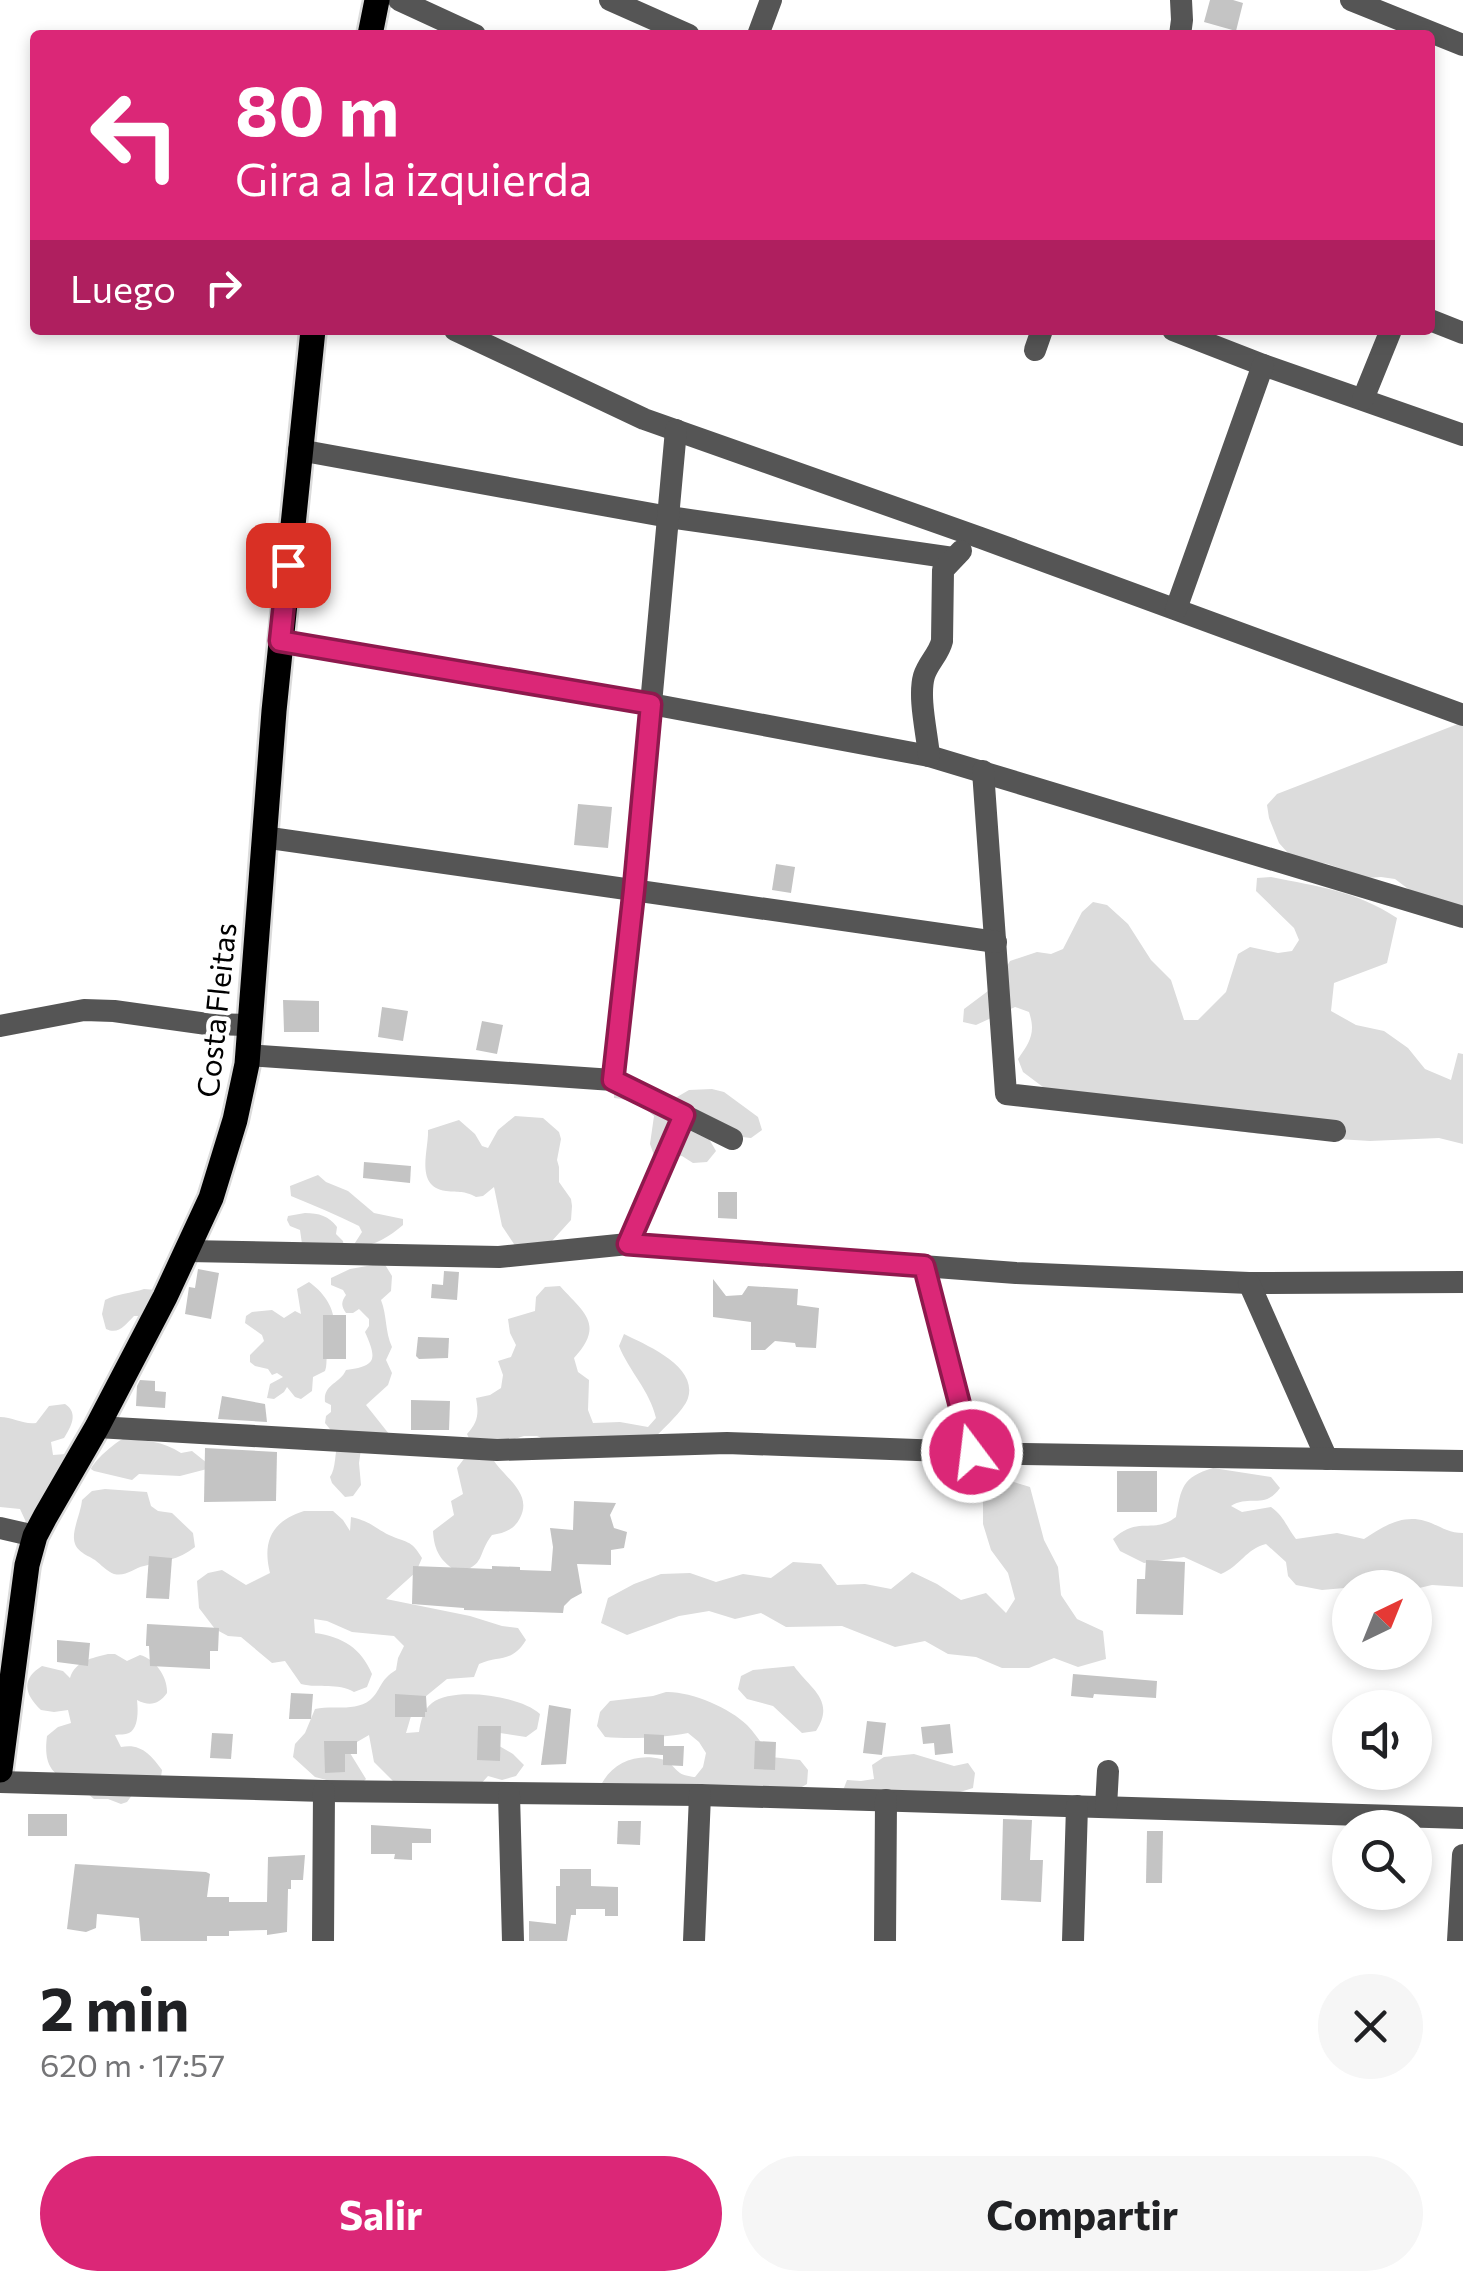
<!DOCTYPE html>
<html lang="es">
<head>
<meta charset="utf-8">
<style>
  :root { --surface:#fff; --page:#f6f6f6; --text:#202124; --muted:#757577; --accent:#db2777 }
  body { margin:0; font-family:Commissioner,sans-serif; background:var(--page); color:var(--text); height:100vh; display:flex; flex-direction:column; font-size:38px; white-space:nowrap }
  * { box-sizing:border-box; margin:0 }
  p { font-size:32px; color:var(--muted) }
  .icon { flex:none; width:55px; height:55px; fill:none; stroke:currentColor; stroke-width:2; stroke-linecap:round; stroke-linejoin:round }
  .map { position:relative; height:1941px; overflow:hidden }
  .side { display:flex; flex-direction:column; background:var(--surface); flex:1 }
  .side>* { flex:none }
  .guide { position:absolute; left:30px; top:30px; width:1405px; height:305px; border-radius:10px; box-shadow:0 5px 15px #0003; background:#db2777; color:#fff; overflow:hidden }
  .needle { width:65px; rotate:43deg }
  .fabs { position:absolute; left:1332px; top:1570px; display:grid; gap:20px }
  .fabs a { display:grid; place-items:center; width:100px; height:100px; border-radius:50%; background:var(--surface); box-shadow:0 5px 15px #0003; font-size:50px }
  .pin { position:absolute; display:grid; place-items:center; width:85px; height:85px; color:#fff; margin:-42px; border-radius:20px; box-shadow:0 5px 15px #0006 }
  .me { position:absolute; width:110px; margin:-55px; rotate:345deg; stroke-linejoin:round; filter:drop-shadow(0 0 8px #0008) }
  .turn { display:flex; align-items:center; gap:35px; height:210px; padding:0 40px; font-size:45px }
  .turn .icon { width:130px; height:130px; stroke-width:2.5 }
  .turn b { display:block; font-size:70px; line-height:85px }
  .then { display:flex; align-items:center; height:95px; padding:0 40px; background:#0003; gap:20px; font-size:38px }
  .round { display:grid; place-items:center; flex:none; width:105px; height:105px; border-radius:52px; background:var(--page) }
  .head { display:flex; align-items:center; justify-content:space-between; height:170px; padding:0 40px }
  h1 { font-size:60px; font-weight:700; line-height:75px }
  .cta { display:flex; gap:20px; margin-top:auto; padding:20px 40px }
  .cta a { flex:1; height:115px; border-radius:60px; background:var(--accent); color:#fff; font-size:40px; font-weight:700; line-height:115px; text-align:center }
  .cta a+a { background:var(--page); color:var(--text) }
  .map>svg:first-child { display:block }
  .green { fill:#dcdcdc }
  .building { fill:#c4c4c4 }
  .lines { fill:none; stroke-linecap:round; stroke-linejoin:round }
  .major-casing { stroke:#dbdbdb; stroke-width:30 }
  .minor { stroke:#555; stroke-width:22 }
  .major { stroke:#000; stroke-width:25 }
  .route-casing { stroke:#8e194d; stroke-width:25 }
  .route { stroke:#db2777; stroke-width:18 }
  .labels { text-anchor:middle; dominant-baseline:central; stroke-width:9; stroke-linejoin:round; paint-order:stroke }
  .street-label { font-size:30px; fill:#000; stroke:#fff }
</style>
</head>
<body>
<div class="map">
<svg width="1463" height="1941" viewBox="0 0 1463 1941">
  <rect width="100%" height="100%" fill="#fff"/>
  <g class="green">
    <polygon points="1463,722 1463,913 1415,894 1395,879 1381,877 1367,878 1328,864 1301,859 1288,853 1279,843 1269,818 1267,805 1277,794"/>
    <path d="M1271,877c48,10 83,13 126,41l-10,45 -53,20 -3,28 25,14 28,6 24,17 17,21 26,11 7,-27 5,1v90l-24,-6 -69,3 -110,-7 -85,-11 -120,-27 -32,-24 -5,-13c12,-17 18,-26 11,-47l-14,-5 -39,18 -13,-3 1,-13 32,-24 14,-24 27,-9 14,2 12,-5 19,-37 11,-10 14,3 21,19 23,36 20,20 13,40h14l28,-28 12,-38 12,-7 28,6 14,-2 7,-11 -5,-12 -38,-37 1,-13z"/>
    <path d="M626,1080c19,1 32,14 51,17l12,-7 23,-1 12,3 34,25 4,13 -11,8 -54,-6 12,7 7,12 -9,11 -14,1 -11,-7 -27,2 -5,-14 4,-28c-13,-12 -23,-16 -40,-18v-14z"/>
    <path d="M515,1116l28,2 16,14 2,7 -4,21 2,7v15l12,17 1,7 -1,14 -20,22 -33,8 -16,-24 -8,-39 -11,9 -7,1c-13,-7 -16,-4 -30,-6 -32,-4 -17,-41 -18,-61l31,-10 16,14 7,12 6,2 10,-18z"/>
    <path d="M318,1175l8,7 22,9 26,22 29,6v6c-14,12 -31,23 -50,21l9,-14 -3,-6c-22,-11 -46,-21 -68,-30l-1,-10z"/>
    <path d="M305,1213c14,0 24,3 32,14l-1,7 7,7 1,7 -41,3 -3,-21 -10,-4 -3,-6 1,-4z"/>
    <path d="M384,1263l8,13 -1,15 -10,9c6,15 4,32 11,47l-6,13 6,13 -4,12 -22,20 23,29 -28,15 -2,14 2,22 -8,11 -8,1 -13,-14 -2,-6c6,-8 5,-26 8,-38l-13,-16 1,-7 5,-4v-7l-6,-3c-2,-18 15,-18 21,-32 31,-4 31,-11 19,-38l4,-6v-7l-10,-10 -6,4h-7c-5,-7 -5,-11 0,-18l-3,-5 -12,-5v-7l19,-9z"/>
    <path d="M309,1282c13,9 25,24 25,41 0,11 -7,22 -7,33 -1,5 0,10 -2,15l-12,6 -1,14 -11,8 -6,-2 -8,-10 -3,5 -10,7 -7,-1 3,-14 13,-7 -6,-4 -5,2 -4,-6 -13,-3 -5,-4v-7l14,-14 -2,-6 -17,-12 1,-7 6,-4 20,-2 12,8 11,-7 6,3 -4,-25z"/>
    <path d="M560,1286c24,27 45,38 14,72l4,14 11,8 -1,30 5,13 27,-1 28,5 8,-9c-6,-27 -27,-47 -37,-72l5,-12c22,11 74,32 64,64 -4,13 -27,32 -36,43l-91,6 -24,-11h-13l-13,4 -21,14c10,22 44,37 30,64 -6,12 -16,15 -28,17 -15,19 -6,31 -34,37 -17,-10 -24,-21 -25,-41l21,-16 -3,-14 12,-7 -6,-26 16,-21 -6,-13c11,-12 12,-20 9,-36l14,-3 11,-7 2,-13 -5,-14 13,-4 5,-12 -6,-12 -2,-14 27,-8 1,-14 9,-10z"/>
    <path d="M144,1289l13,1 -15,33 -2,-7h-6c-9,9 -15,19 -28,13l-4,-15 3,-14c11,-6 27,-7 39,-11z"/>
    <path d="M65,1404c14,9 6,23 -1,34l-13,4 2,13 13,-1 6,4 -40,66 -6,-2 -6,-13 -20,-2v-90c13,0 24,8 36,6l13,-17z"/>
    <path d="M123,1439c22,1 40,2 58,14l11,-2 15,12v6l-27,7 -41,-2 -7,6 -38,-9 -3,-2c2,-7 24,-27 32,-30z"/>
    <path d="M1213,1468l58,9 9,11c-16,22 -30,6 -49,18l11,6 29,-5c13,9 15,19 25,32l41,-6 27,6c18,-12 38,-25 61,-18 14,4 22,12 38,12v54l-31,-2 -17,4 -37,-4 -56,5 -26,-5 -8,-9 -2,-14 -20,-18c-19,4 -27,23 -45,30l-37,-17 -40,6 -24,-12 -7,-12c26,-24 39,-4 63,-22 5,-29 6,-40 37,-49z"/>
    <polygon points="1004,1479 1030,1487 1044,1540 1058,1567 1061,1595 1077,1619 1103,1631 1106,1659 1078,1667 1054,1658 1029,1668 1002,1668 976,1657 948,1654 925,1641 895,1647 842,1626 786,1627 761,1613 735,1619 709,1611 679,1616 627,1635 601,1623 608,1598 634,1584 661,1574 690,1573 716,1582 743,1574 771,1578 793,1562 821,1564 837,1585 865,1584 891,1589 912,1572 937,1584 961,1600 986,1593 1006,1613 1015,1599 1008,1573 991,1550 983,1524 983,1497"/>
    <path d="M105,1489l42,3 4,14 7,5 14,2 21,20 2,14c-16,13 -32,14 -51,19 -10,2 -18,11 -30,8 -6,-2 -14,-10 -19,-14 -10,-6 -20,-9 -21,-21 -1,-11 7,-27 8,-39l10,-9z"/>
    <path d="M304,1511h29l10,9 7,11 1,-14c21,5 22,10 38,18 17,8 22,4 33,23l-6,14 -30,27 84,17 32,10 16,2 8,12c-14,23 -26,15 -47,24l-5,13 -27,2 -33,27 -8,27 13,-1c2,-12 4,-22 13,-29 22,-17 89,-7 108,11l-3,15 -11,8 -26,-4 -11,7 24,14 11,11 -8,11 -14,4 -14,-4 -9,10 -86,-5 -19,-19 -5,-27 -12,7 -7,11 16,26 -9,9 -42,-11 -22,-20 2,-13 10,-11 10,-24c17,-4 40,3 55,-9 11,-9 9,-20 26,-30l2,-12 6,-12 -10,-10 -42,-4 -25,-11 -13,-2 1,14c28,4 46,15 57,41l-5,13 -13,5c-17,-10 -34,-3 -53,-8l-16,-23 -13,2 -31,-26 -13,-1 -13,-7 -16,-21 -2,-27 11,-8 14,-3 24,15 24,-12c-8,-32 2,-52 34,-62z"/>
    <path d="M108,1654h7l12,7 13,-6c15,4 28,22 27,38 -8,11 -17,14 -30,7 1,9 2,28 -8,33 -4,2 -9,1 -14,2l6,12c20,-4 30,8 41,23l-1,7 -26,14 -8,11 -6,2 -13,-5h-14c-26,-24 -53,-17 -47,-63l11,-9 13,-4 -3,-13 -14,2 -13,-2c-17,-16 -20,-31 1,-44l21,5 7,7c5,-17 22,-20 38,-24z"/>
    <path d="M794,1666c16,23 42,34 22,65l-14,2 -29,-27 -26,-7 -9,-10 3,-13 12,-6z"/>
    <path d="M666,1692c24,-1 64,16 81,33 9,9 16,21 24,32l29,3 8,10 -1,14 -12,7 -194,-6c11,-22 35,-32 60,-26 10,2 12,9 19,14 2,2 13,4 15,4l8,-10 3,-14 -7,-11 -11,-9c-26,5 -57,6 -83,4l-8,-11 3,-14 10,-11 43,-5z"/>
    <polygon points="914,1754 954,1766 968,1763 975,1773 973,1788 960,1792 842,1793 847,1780 861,1781 874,1779 872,1765 884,1757"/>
  </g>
  <g class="building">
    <polygon points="1210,0 1233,0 1243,3 1236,31 1204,22"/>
    <polygon points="578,804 612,807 608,848 574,845"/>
    <polygon points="776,864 795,867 791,893 772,890"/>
    <polygon points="283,1000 319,1001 319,1032 284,1032"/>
    <polygon points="382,1007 408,1011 403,1041 378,1037"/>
    <polygon points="482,1021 503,1025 497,1054 476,1050"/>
    <polygon points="364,1162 411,1166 410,1183 363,1178"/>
    <polygon points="718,1192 737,1192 737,1219 718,1218"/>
    <polygon points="198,1269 219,1273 211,1319 185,1314 189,1287 195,1288"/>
    <polygon points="444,1271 459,1272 457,1300 431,1298 432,1284 443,1285"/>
    <polygon points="713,1279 726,1296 742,1295 748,1286 798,1289 797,1305 819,1308 816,1348 796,1347 795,1343 775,1341 765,1350 751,1350 751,1322 713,1317"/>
    <rect x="323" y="1315" width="23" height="44"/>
    <polygon points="418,1337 449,1338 448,1358 419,1359 416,1356"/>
    <polygon points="140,1380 155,1381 155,1391 166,1392 165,1408 136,1406 137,1386"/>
    <polygon points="222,1396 265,1404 267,1422 218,1419"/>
    <polygon points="411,1400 450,1401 449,1430 411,1430"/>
    <polygon points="205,1448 277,1452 276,1501 204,1502"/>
    <rect x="1117" y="1471" width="40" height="41"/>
    <polygon points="574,1501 616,1503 610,1515 614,1528 627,1532 624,1548 611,1550 611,1565 577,1564 582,1593 571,1599 564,1606 563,1613 464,1610 464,1608 412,1604 413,1566 492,1569 492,1566 520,1567 520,1570 551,1571 553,1547 550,1528 573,1530"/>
    <polygon points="149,1556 172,1558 169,1599 146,1598"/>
    <polygon points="1146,1560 1185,1562 1183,1615 1136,1614 1137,1579 1145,1579"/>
    <polygon points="147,1624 219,1628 218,1651 210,1651 210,1669 150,1666 149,1646 146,1646 146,1643"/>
    <polygon points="57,1640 90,1643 88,1666 57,1662"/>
    <polygon points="1073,1674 1157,1681 1156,1698 1094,1694 1093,1698 1071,1696"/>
    <polygon points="291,1693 313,1694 311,1719 289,1719"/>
    <polygon points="395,1694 426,1696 427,1712 425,1712 425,1717 395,1717"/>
    <polygon points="549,1705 571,1709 566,1764 541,1765"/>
    <polygon points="867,1721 886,1723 882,1755 863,1753"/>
    <polygon points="950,1724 953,1753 935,1755 934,1743 923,1744 921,1727"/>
    <polygon points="478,1726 501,1726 500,1761 477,1760"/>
    <polygon points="212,1733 233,1734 231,1759 210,1758"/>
    <polygon points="644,1734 664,1735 664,1746 684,1746 683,1766 663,1765 663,1755 644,1754"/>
    <polygon points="324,1741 357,1741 357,1754 345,1754 345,1772 325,1773"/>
    <polygon points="755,1741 776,1742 775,1770 754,1769"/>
    <rect x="28" y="1814" width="39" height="22"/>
    <polygon points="1003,1819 1032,1820 1030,1860 1043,1860 1041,1902 1001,1900"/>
    <polygon points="618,1821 641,1821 640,1845 617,1844"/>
    <polygon points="371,1825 431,1829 431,1843 412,1843 412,1860 394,1859 395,1854 371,1854"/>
    <polygon points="1147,1831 1163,1831 1162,1883 1146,1883"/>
    <polygon points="305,1855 303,1880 291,1880 291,1889 288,1889 287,1932 267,1935 267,1930 229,1931 229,1936 207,1936 207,1941 141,1941 139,1918 97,1914 96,1928 86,1932 67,1929 75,1864 206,1872 210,1874 207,1897 229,1897 229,1902 267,1902 268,1857"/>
    <polygon points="560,1869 591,1869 591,1886 618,1887 618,1916 605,1916 605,1909 576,1909 576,1915 571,1915 567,1941 529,1941 529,1921 556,1924 556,1886 560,1886"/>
  </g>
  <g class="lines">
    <g class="major-casing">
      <g id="major">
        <polyline points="370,35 377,0"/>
        <polyline points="0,1770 27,1565 35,1536 45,1517 97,1427 165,1297 211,1198 235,1120 247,1064 274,711 313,330"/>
      </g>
    </g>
    <g class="minor">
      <polyline points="399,0 475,35"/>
      <polyline points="610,0 689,35"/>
      <polyline points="1351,0 1463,45"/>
      <polyline points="758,35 771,0"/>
      <polyline points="1180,35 1182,20 1181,0"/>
      <polyline points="1430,320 1463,333"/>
      <polyline points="455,330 644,419 981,538 1463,715"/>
      <polyline points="1173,330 1263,365 1463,435"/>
      <polyline points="1035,350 1042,330"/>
      <polyline points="1363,399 1391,330"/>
      <polyline points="299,450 669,517 953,558"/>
      <polyline points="1176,609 1263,365"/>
      <polyline points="280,641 651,704 929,756 1463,917"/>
      <path d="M929,756c-2,-23 -11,-59 -5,-80 4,-13 15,-22 18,-35l1,-71 18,-19"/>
      <polyline points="983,771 1006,1094 1335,1131"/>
      <polyline points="263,837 996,942"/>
      <polyline points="0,1026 84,1010 114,1011 207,1024 250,1025"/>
      <polyline points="248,1055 613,1080 732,1139"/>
      <polyline points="613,1080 634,890 676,430"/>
      <polyline points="628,1244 684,1115"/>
      <polyline points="187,1251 499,1257 628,1244 1016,1273 1249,1283 1463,1282"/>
      <polyline points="923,1266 972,1452"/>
      <polyline points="1249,1283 1327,1459"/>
      <polyline points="97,1427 497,1450 727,1443 1024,1454 1463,1461"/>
      <polyline points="0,1528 35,1536"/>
      <polyline points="0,1782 324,1791 700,1795 1463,1818"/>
      <polyline points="509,1795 513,1941"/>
      <polyline points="1106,1807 1108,1771"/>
      <polyline points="323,1941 324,1791"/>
      <polyline points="694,1941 700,1795"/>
      <polyline points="885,1941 886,1800"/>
      <polyline points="1073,1941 1077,1806"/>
      <polyline points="1458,1941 1463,1855"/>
    </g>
    <use href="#major" class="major"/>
  </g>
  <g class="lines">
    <g class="route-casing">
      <polyline id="route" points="288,565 280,641 651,704 634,890 613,1080 684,1115 628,1244 924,1266 972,1452"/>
    </g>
    <use href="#route" class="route"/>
  </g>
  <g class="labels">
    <g class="street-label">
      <text transform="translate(215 1010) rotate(-84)">Costa Fleitas</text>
    </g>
  </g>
</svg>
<div class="fabs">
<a><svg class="needle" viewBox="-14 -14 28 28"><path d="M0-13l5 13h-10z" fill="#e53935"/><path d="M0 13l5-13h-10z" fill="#757577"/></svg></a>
<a><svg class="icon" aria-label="sound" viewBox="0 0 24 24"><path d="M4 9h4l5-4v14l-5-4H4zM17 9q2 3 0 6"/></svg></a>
<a><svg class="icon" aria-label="search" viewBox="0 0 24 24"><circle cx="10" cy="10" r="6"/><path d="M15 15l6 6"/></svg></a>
</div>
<div class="pin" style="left:288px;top:565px;background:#d93025"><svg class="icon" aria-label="arrive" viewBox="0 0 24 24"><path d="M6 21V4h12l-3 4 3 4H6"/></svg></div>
<svg class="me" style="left:972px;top:1452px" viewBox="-20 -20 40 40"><circle r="17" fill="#db2777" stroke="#fff" stroke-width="3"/><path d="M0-11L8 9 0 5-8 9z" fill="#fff"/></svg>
<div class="guide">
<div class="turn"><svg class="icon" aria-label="left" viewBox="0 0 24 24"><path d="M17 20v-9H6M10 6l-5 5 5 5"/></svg><div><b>80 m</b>Gira a la izquierda</div></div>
<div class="then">Luego<svg class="icon" aria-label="right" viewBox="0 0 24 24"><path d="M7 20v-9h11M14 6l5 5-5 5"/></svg></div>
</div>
</div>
<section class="side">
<div class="head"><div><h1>2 min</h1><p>620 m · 17:57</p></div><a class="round"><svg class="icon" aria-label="close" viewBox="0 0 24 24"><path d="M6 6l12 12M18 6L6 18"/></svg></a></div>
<div class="cta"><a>Salir</a><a>Compartir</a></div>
</section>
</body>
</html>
